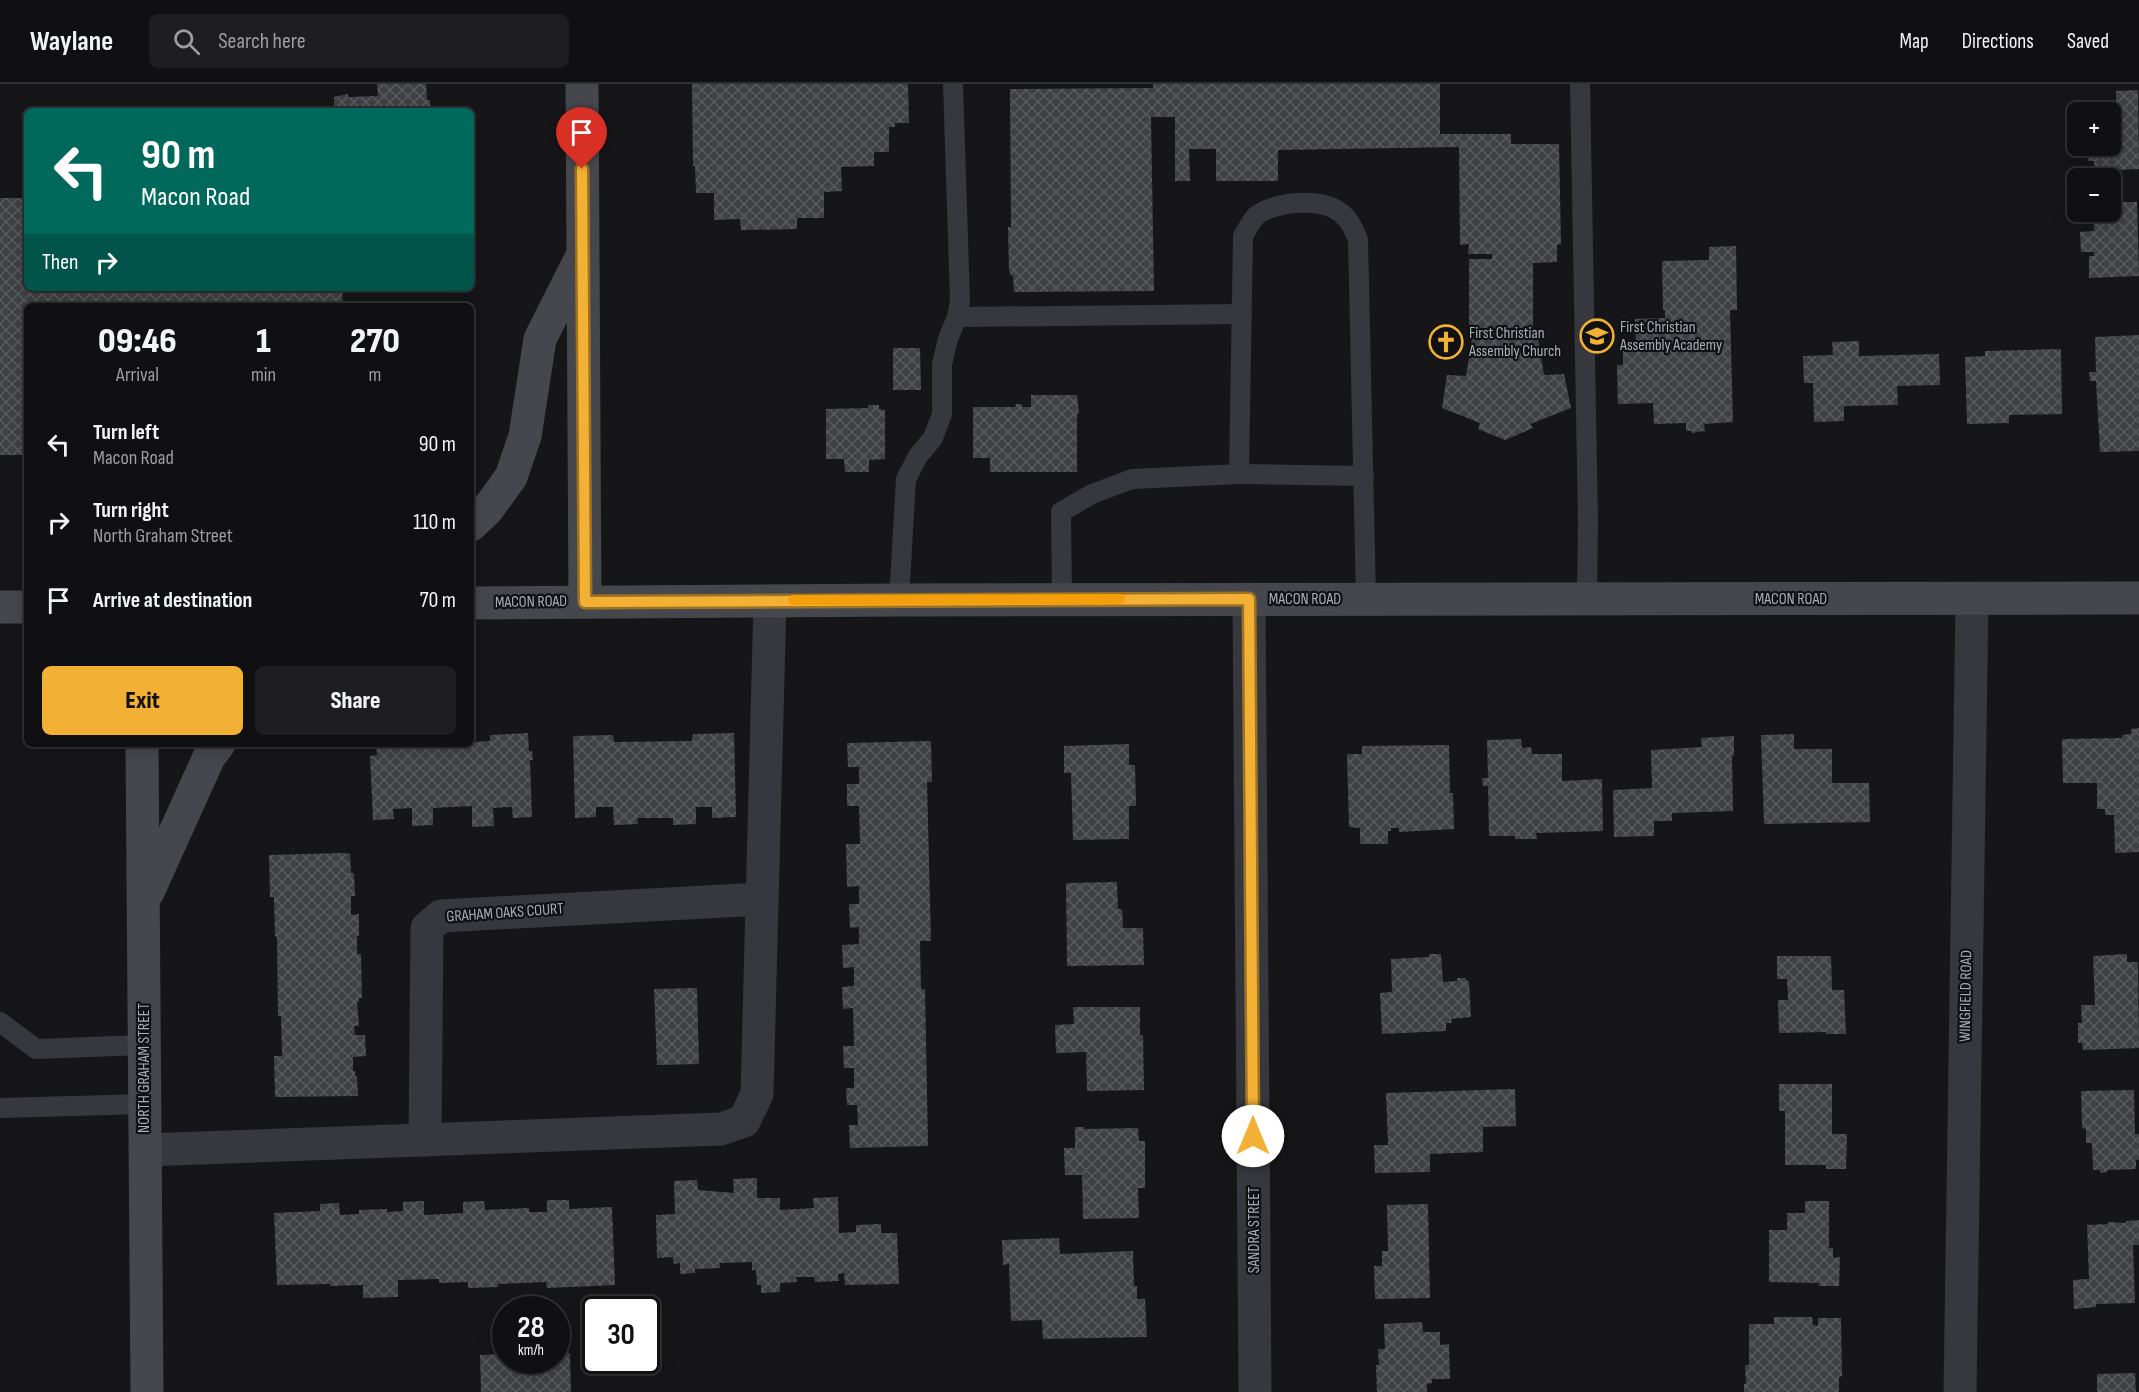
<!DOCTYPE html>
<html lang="en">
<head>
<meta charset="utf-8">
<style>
  :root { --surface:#101012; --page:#1e1e20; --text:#f1f3f6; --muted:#9c9d9f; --line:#303032; --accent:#f2b134 }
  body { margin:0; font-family:"Sofia Sans Condensed",sans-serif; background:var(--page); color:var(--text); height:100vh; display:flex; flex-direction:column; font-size:22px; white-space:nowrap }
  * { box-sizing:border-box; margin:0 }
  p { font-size:20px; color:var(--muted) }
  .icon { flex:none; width:33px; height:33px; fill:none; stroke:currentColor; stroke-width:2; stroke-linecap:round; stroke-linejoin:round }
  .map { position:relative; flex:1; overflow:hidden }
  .panel { position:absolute; left:24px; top:219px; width:450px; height:444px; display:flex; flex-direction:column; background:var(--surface); border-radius:9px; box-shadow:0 3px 15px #0003,0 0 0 2px var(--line) }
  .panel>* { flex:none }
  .top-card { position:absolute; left:24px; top:24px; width:450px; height:183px; border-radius:9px; box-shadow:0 3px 15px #0003,0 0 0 2px var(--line); background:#00695c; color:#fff; overflow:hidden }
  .fabs { position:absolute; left:2067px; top:18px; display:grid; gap:12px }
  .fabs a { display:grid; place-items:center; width:54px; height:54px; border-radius:9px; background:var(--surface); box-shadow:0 3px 15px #0003,0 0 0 2px var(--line); font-size:30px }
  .speed { position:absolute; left:492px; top:1212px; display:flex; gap:12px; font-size:30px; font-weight:700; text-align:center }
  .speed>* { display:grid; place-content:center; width:78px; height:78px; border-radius:50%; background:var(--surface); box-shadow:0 3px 15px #0003,0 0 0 2px var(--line); line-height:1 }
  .speed small { font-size:15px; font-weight:400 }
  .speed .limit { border:3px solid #111; border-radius:9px; background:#fff; color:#111 }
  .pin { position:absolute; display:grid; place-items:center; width:51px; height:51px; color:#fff; margin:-62px -26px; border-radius:50% 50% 50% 0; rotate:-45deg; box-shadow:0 0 6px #0007 }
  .pin .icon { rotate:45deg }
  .me { position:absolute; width:66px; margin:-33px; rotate:0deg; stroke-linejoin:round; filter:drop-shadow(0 0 4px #0008) }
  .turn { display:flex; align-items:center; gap:21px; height:126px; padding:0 18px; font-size:27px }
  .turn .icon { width:78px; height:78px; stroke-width:2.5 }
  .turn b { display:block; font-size:42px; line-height:51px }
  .then { display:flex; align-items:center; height:57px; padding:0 18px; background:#0003; gap:12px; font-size:22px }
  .eta { display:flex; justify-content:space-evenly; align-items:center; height:102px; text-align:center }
  .eta b { font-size:36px; font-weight:800; line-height:42px }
  .cta { display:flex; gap:12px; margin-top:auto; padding:12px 18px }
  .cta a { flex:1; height:69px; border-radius:9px; background:var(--accent); color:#111; font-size:24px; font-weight:800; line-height:69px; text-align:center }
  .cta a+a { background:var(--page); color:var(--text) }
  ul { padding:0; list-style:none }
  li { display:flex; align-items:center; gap:18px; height:78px; padding:0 18px }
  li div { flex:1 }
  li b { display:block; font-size:22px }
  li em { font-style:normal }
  header { display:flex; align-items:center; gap:36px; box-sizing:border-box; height:84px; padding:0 30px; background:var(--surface); border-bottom:2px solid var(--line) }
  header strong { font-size:28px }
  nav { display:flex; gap:33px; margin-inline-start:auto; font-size:21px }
  .search { width:420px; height:54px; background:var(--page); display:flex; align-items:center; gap:15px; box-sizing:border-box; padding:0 21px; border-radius:9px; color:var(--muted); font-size:22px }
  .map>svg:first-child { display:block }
  .building { fill:url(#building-cross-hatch) }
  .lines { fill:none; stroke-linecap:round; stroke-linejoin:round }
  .service { stroke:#37383d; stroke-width:20 }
  .minor { stroke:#37383d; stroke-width:33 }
  .secondary { stroke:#45474d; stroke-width:33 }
  .route-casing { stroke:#9d7322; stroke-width:15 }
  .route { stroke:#f2b134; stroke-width:10 }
  .slow { stroke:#f59e0b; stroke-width:10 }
  .labels { text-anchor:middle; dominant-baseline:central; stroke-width:4.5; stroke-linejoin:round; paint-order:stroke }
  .poi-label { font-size:16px; fill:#a8adb8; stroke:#111113; text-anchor:start }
  .street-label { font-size:16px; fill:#a8adb8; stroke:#111113 }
</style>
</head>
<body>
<header>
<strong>Waylane</strong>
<div class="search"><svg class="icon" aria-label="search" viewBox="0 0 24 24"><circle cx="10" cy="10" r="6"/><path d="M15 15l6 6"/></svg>Search here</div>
<nav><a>Map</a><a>Directions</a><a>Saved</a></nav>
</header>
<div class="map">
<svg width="2139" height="1308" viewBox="0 0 2139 1308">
  <defs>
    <pattern id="building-cross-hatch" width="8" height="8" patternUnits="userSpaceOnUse" patternTransform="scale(1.5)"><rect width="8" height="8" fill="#404145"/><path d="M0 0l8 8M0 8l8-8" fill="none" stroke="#595a5e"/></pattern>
  </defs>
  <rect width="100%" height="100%" fill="#161618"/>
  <g class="building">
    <polygon points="377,0 426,0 427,16 430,16 431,27 334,27 334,13 348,10 348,13 378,12"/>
    <polygon points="692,0 908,0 909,39 895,39 895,43 889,43 889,68 874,68 874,82 841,83 842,107 824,108 824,134 797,134 797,145 741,146 740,135 714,136 714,109 696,109 695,82 693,82"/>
    <polygon points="1153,0 1440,0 1440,50 1511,50 1511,60 1559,60 1561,160 1557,161 1557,178 1533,179 1533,254 1538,254 1544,291 1564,290 1571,324 1530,340 1533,344 1505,356 1478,345 1480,339 1442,324 1447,291 1466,292 1472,255 1477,255 1477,243 1469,242 1469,175 1492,175 1492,170 1468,170 1469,160 1460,161 1459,63 1278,66 1278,97 1216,97 1216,65 1189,65 1190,97 1175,97 1175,33 1151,33 1154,207 1014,208 1013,191 1011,192 1009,186 1008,143 1011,143 1010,5 1153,4"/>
    <polygon points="2138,6 2139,85 2094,87 2094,77 2088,77 2087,63 2110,62 2110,28 2093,28 2093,24 2116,23 2116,7"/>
    <polygon points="0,114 27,114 27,204 342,204 343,222 27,222 27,371 0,371"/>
    <polygon points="2117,118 2137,118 2139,192 2089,194 2089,172 2094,172 2094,168 2081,168 2080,148 2094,147 2093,134 2117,133"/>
    <polygon points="1736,162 1737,226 1730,226 1733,338 1704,340 1705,347 1692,349 1692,347 1686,347 1686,339 1654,340 1653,319 1618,320 1617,281 1623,281 1623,262 1636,262 1635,235 1665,234 1665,226 1663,226 1662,177 1709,176 1709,163"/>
    <polygon points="2139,251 2139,367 2100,368 2096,297 2090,297 2089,288 2096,288 2095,253"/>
    <polygon points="1859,257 1859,272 1939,270 1940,301 1897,302 1898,321 1844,322 1844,337 1814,338 1813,299 1804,299 1803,272 1833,271 1832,258"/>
    <polygon points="893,264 920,264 921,306 893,306"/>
    <polygon points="2061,265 2062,330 2009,331 2009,339 1967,340 1965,273 1985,272 1985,267"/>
    <polygon points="1031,311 1077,311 1079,330 1077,330 1077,388 990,388 990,374 973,374 973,323 1015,323 1016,320 1022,320 1022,323 1031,323"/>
    <polygon points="868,321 879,321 879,325 885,326 885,375 869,376 869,388 845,388 844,375 826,375 826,325 868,324"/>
    <polygon points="2139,644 2139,768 2115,769 2114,731 2105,731 2105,725 2097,725 2097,699 2063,699 2062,655 2122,654 2122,651 2131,650 2131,645"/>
    <polygon points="528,649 529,667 532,667 533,676 530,676 532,733 513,734 512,723 493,724 494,742 472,743 472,722 433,724 433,741 412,742 412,724 393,725 394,735 373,736 370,672 377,671 376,660 471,660 471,658 490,657 490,651"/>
    <polygon points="734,649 736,733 712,734 712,723 696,723 696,740 673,741 673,734 637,734 638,740 614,741 613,723 596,723 596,733 575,734 573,652 613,651 614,658 692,657 693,650"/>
    <polygon points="1794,650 1794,665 1832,665 1832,699 1869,699 1870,738 1764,740 1761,651"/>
    <polygon points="1734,652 1734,672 1732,672 1733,727 1672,729 1672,737 1654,737 1654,752 1614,753 1613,706 1652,704 1651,666 1702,663 1701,654"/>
    <polygon points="1521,655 1522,664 1531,663 1532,670 1562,670 1562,697 1602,695 1603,747 1536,749 1537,755 1515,755 1515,752 1489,752 1488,702 1483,702 1482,694 1488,694 1487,656"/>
    <polygon points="931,657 932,698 927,698 931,857 920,857 921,905 925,905 928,1062 850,1064 849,1041 858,1041 857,1021 847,1021 846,1004 854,1004 854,984 844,984 843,962 854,962 853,924 843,925 842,903 854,902 854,883 843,884 842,861 859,860 859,843 850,844 849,820 859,820 859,802 847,803 846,760 860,760 859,722 847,722 847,700 859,700 859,683 848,683 847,659"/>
    <polygon points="1129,660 1129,681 1135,681 1136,722 1129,722 1129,755 1073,756 1071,689 1064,689 1064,662"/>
    <polygon points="1449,661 1450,709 1453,709 1454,745 1399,748 1399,744 1391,744 1391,747 1388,747 1388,760 1360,760 1360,744 1349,743 1347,670 1362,670 1362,662"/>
    <polygon points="343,769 350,770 351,789 354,789 355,812 351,812 351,831 359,830 359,852 357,852 357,870 361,870 362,914 359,914 359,918 357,918 359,942 354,942 355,951 365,951 366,972 353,973 353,987 355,987 355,992 357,992 358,1012 275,1013 274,972 282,972 281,932 278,932 277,853 275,852 274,813 270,813 269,771"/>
    <polygon points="1117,798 1118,825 1122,825 1123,844 1143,844 1144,881 1067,882 1066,799"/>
    <polygon points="1429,870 1441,870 1443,898 1457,897 1457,894 1466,894 1466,897 1469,897 1471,933 1451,935 1452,939 1446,939 1446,947 1382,950 1380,909 1392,908 1391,875 1429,873"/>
    <polygon points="2127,870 2127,878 2138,878 2139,964 2083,966 2082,959 2078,959 2078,939 2082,939 2081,921 2095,921 2093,872"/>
    <polygon points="1777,872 1831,872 1832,906 1844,906 1846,950 1826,950 1826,948 1779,949 1778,916 1788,916 1787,895 1777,895"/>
    <polygon points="697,904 699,980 657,981 654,905"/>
    <polygon points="1073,923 1140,923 1140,951 1143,951 1144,1006 1087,1007 1086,968 1056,969 1055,941 1074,940"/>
    <polygon points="1779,1000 1832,1000 1832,1050 1847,1050 1846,1085 1826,1085 1826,1081 1785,1081 1785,1027 1779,1027"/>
    <polygon points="1515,1005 1516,1042 1483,1043 1483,1068 1430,1070 1430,1088 1375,1089 1374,1061 1388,1061 1386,1009"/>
    <polygon points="2134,1006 2135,1050 2139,1050 2139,1076 2136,1076 2136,1085 2107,1086 2107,1088 2100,1089 2100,1086 2093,1086 2092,1059 2086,1059 2086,1045 2082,1044 2081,1007"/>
    <polygon points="1075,1043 1084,1043 1084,1045 1138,1044 1139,1057 1145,1057 1145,1104 1138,1104 1139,1134 1083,1135 1082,1091 1065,1091 1064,1064 1075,1064"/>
    <polygon points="757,1094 757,1114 780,1114 780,1126 814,1124 813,1114 838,1113 839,1149 856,1148 856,1141 881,1140 881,1149 897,1149 899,1200 845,1201 844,1189 838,1190 839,1197 815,1198 814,1193 796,1193 797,1198 780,1199 780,1208 761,1209 761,1201 757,1201 756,1186 752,1186 752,1178 720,1179 720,1184 695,1185 695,1189 680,1190 680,1179 674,1180 673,1173 657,1174 656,1131 675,1130 674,1097 697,1096 698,1106 734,1109 733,1095"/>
    <polygon points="547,1116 569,1116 569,1125 612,1123 615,1201 547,1204 546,1198 498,1200 498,1203 468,1204 468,1198 439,1199 439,1195 398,1196 398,1213 363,1214 363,1201 330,1202 330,1200 277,1201 274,1129 320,1127 320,1120 339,1119 340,1131 359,1130 359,1126 387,1125 387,1128 403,1127 403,1118 424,1117 424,1131 463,1129 463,1118 484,1117 485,1126 529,1124 529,1128 547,1128"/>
    <polygon points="1805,1117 1829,1117 1829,1164 1833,1164 1833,1174 1840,1173 1839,1202 1819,1202 1819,1199 1769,1198 1769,1146 1787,1146 1787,1129 1805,1129"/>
    <polygon points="1428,1120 1430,1214 1375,1215 1374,1182 1382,1182 1382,1167 1388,1167 1387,1121"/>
    <polygon points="2139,1136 2139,1161 2133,1161 2135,1219 2096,1220 2096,1223 2074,1225 2073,1196 2089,1195 2087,1141 2108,1140 2108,1138 2126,1139 2126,1137"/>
    <polygon points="1059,1154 1060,1170 1133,1167 1134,1202 1137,1202 1137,1215 1145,1215 1147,1253 1043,1255 1042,1236 1011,1237 1009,1180 1003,1181 1002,1156"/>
    <polygon points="1774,1233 1812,1233 1813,1241 1818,1242 1818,1234 1841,1234 1842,1292 1839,1293 1839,1308 1744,1308 1744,1300 1746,1300 1745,1281 1749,1281 1749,1240 1774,1240"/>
    <polygon points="1422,1238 1423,1248 1440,1248 1440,1261 1449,1260 1450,1295 1432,1295 1432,1299 1427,1300 1427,1308 1377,1308 1376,1281 1379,1281 1378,1265 1385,1265 1384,1240"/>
    <polygon points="556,1269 570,1269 571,1308 481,1308 480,1271 506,1270 506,1276 556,1276"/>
    <polygon points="2135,1289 2136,1308 2097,1308 2097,1290"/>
  </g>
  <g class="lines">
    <g class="service">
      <polyline points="1580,0 1588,438 1587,515"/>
      <polyline points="957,233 1242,230"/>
      <polyline points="1239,390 1364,392"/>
      <polyline points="899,516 906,395 918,372 933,354 942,330 942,280 948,255 957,233 960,217 953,0"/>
      <path d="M1062,516l-1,-88 31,-18 40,-15 107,-5 4,-238c4,-6 8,-15 13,-20 18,-15 66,-19 85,-3 9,7 13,17 17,27l8,359"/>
      <polyline points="0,938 36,965 144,961"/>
      <polyline points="0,1024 144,1020"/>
    </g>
    <g class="minor">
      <polyline points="1249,515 1255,1308"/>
      <polyline points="425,1056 427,844 441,832 762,815"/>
      <polyline points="145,1066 721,1045 744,1037 757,1010 770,517"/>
      <polyline points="1960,1308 1972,516"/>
    </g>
    <g class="secondary">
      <polyline points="582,0 585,518"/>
      <polyline points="471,441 487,426 511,393 525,352 540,255 581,174"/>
      <polyline points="471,519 899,516 2139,514"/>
      <polyline points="0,523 27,523"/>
      <polyline points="142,660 147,1308"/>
      <polyline points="148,808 209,673 219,660"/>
    </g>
  </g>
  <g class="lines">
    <g class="route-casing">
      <polyline id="route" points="582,85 585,518 1249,515 1253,1052"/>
    </g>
    <use href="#route" class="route"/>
    <polyline class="slow" points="793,516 1120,515"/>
  </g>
  <defs>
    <g id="school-ring" transform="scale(1.725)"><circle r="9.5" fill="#111113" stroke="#f2b134" stroke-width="1.5"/><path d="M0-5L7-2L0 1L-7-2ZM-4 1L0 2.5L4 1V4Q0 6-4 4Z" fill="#f2b134"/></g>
    <g id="church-ring" transform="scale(1.725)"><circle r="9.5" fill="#111113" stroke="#f2b134" stroke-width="1.5"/><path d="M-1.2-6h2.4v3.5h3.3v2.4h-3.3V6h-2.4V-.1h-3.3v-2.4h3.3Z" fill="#f2b134"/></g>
  </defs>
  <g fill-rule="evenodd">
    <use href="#school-ring" x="1597" y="252"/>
    <use href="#church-ring" x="1446" y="258"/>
  </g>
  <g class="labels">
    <g class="poi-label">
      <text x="1620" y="243">First Christian<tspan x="1620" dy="18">Assembly Academy</tspan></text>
      <text x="1469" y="249">First Christian<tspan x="1469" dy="18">Assembly Church</tspan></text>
    </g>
    <g class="street-label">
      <text x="1305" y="515">MACON ROAD</text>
      <text x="1791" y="515">MACON ROAD</text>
      <text transform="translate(531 518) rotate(-1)">MACON ROAD</text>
      <text transform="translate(505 829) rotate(-4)">GRAHAM OAKS COURT</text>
      <text transform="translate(1966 912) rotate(-89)">WINGFIELD ROAD</text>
      <text transform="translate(144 984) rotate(-90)">NORTH GRAHAM STREET</text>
      <text transform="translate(1254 1146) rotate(-90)">SANDRA STREET</text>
    </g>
  </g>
</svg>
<div class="fabs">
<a>+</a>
<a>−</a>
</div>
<div class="speed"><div>28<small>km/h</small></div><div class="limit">30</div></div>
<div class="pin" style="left:582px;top:85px;background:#d93025"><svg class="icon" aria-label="arrive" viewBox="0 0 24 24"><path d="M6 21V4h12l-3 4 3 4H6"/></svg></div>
<svg class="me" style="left:1253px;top:1052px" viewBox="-20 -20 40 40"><circle r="19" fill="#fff"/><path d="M0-13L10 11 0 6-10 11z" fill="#f2b134"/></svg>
<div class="top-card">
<div class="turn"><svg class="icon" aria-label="left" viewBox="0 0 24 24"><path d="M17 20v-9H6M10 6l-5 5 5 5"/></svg><div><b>90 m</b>Macon Road</div></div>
<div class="then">Then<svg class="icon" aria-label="right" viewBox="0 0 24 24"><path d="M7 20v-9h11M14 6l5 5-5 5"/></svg></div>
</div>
<section class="panel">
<div class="eta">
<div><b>09:46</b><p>Arrival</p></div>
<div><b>1</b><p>min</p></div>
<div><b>270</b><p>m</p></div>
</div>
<ul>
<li><svg class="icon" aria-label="left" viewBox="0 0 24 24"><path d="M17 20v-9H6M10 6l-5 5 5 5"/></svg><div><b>Turn left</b><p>Macon Road</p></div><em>90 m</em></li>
<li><svg class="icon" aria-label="right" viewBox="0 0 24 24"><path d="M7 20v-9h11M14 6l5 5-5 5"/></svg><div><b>Turn right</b><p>North Graham Street</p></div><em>110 m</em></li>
<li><svg class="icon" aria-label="arrive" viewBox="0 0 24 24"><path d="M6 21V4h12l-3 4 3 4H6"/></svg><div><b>Arrive at destination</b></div><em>70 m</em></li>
</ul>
<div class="cta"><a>Exit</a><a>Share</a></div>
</section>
</div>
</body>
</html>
